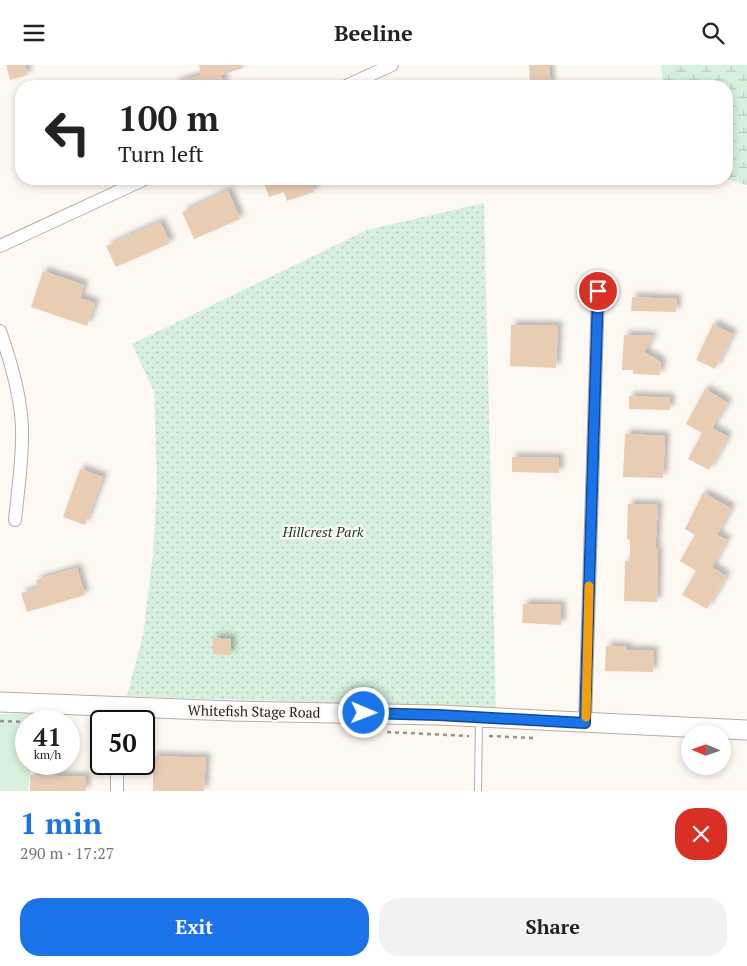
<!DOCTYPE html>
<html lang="en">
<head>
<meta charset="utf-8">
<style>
  :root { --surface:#fff; --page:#f2f2f2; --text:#222; --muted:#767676; --accent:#1a73e8 }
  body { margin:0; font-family:"PT Serif",serif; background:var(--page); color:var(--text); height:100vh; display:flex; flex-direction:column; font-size:19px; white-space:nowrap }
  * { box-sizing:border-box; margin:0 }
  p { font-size:16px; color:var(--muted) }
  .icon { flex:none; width:28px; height:28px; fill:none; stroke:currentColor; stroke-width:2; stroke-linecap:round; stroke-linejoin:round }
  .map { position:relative; height:726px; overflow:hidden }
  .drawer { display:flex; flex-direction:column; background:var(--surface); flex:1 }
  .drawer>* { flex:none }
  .hud { position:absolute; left:15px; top:15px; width:718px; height:105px; border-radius:20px; box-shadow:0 2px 8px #0003; background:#fff; color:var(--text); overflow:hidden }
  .needle { width:32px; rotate:272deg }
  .tools { position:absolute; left:681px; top:660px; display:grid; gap:10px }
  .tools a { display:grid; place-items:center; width:50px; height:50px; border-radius:50%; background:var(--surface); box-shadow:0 2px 8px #0003; font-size:25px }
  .speed { position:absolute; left:15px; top:645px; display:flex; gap:10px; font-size:25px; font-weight:700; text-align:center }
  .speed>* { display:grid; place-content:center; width:65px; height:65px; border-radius:50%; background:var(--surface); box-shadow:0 2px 8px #0003; line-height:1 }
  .speed small { font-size:12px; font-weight:400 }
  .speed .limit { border:2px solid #111; border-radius:8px; background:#fff; color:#111 }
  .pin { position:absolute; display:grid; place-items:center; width:42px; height:42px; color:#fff; margin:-21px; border:2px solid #fff; border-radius:50%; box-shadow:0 1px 5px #0007 }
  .me { position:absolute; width:55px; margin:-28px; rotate:91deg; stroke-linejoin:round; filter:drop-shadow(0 0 4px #0008) }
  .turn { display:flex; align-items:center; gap:18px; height:105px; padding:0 20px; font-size:22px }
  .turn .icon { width:65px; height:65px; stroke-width:2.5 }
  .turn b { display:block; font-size:35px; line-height:42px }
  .round { display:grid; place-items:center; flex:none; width:52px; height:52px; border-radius:20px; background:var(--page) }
  .headline { display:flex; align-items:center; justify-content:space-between; height:85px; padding:0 20px }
  h1 { font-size:30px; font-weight:700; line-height:38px; color:var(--accent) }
  .action { display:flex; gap:10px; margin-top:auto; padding:10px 20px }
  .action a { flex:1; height:58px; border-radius:20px; background:var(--accent); color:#fff; font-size:20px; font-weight:700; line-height:58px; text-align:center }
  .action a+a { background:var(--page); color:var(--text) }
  header { display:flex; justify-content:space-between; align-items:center; height:65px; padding:0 20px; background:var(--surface); font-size:22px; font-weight:700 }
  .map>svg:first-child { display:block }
  .green { fill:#d6f0dc }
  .wetland { fill:url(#wetland-marsh) }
  .park { fill:url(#park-dots) }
  .building { fill:#e8cdb3; filter:url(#shadow) }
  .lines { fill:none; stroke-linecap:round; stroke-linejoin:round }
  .lane-casing { stroke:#b4ada7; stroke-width:8 }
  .street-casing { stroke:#b4ada7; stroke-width:14 }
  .secondary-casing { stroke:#b4ada7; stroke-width:21 }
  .path { stroke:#96928e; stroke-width:2.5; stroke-dasharray:4 4; stroke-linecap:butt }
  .lane { stroke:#fff; stroke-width:6 }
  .street { stroke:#fff; stroke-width:12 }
  .secondary { stroke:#fff; stroke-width:19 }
  .route-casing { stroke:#114b97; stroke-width:12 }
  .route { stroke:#1a73e8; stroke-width:9 }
  .slow { stroke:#f59e0b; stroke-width:9 }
  .labels { text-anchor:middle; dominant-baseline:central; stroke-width:5; stroke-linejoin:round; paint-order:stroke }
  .park-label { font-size:14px; font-style:italic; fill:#134526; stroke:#fef8f3 }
  .street-label { font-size:14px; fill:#201e1b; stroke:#fef8f3 }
</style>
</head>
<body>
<header><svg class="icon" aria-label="menu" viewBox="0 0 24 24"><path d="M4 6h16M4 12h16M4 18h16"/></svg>Beeline<svg class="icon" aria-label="search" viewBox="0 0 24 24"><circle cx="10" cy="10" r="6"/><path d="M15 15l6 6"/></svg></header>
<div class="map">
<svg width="747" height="726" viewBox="0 0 747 726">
  <defs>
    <pattern id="wetland-marsh" width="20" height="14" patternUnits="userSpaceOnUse" patternTransform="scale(1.25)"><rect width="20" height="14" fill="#d6f0dc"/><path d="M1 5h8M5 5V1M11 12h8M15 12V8" fill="none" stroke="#b7cdbc"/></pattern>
    <pattern id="park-dots" width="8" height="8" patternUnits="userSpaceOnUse" patternTransform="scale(1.25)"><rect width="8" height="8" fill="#d6f0dc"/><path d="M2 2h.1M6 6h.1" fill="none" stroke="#b7cdbc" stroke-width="1.8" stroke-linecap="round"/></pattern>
    <filter id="shadow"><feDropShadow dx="4.5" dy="-4.5" stdDeviation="2.5" flood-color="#0004"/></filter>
  </defs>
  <rect width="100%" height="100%" fill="#fef8f3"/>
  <polygon class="green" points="38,648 37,656 26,656 26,699 31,699 28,726 0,726 0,649"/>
  <polygon class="wetland" points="661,0 747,0 747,120 726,114 726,21 663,21"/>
  <polygon class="park" points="484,138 496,643 127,631 143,570 153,490 157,418 154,327 132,279 367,165"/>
  <g class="building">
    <polygon points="6,0 25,0 28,10 10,15"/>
    <polygon points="199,0 242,0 243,3 221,10 225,21 174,21 174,18 201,10"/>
    <polygon points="529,0 549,0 551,21 530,21"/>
    <polygon points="263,114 310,114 314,127 287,136 284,127 269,132"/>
    <polygon points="228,126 240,154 194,174 182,147"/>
    <polygon points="160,157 170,178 116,202 106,181"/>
    <polygon points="43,206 84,220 80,233 95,238 87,261 31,242"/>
    <polygon points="632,232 677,234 676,247 631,246"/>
    <polygon points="713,259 733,269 715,304 696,295"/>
    <polygon points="511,260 558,261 556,303 510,301"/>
    <polygon points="624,270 653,271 644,287 661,297 660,310 633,309 633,305 622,305"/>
    <polygon points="705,324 728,338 712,363 728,372 709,405 688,394 702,368 686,359"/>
    <polygon points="629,331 670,333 670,345 629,344"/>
    <polygon points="625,369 665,371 663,413 623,412"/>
    <polygon points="512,392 559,393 559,408 512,407"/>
    <polygon points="80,404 103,412 85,460 63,452"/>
    <polygon points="703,428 731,443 717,470 727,475 712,502 726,511 707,544 682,530 696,506 680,496 695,470 685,464"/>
    <polygon points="628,439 658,440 655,489 658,482 657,537 624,536 625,496 630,496 630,475 627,474"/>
    <polygon points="77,503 85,530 27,547 21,528 38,523 36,515"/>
    <polygon points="523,539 561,540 561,560 522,558"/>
    <polygon points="213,573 231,574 231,590 213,589"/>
    <polygon points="606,581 627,582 627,585 654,586 653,607 605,606"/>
    <polygon points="153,691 206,693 204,726 153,726"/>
    <polygon points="30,710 86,712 86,726 30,726"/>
  </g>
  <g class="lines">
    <g class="lane-casing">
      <polyline id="lane" points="478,726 479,653"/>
    </g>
    <g class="street-casing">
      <g id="street">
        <polyline points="346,21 392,0"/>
        <polyline points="0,181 145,114"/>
        <path d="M0,266c11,31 21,64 22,97 1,31 -4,61 -7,92"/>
        <polyline points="117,642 117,656"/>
        <polyline points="585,658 598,226"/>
        <polyline points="117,726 117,699"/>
      </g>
    </g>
    <g class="secondary-casing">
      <polyline id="secondary" points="0,637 233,646 438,650 747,665"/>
    </g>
    <g class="path">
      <polyline points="0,656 26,657"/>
      <polyline points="387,667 469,671"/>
      <polyline points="489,671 534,673"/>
    </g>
    <use href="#lane" class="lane"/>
    <use href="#street" class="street"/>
    <use href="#secondary" class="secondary"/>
  </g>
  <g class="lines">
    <g class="route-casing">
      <polyline id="route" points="364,648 438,650 585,658 598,226"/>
    </g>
    <use href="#route" class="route"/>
    <polyline class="slow" points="586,652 589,521"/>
  </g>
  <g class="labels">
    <g class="park-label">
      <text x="323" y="466">Hillcrest Park</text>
    </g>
    <g class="street-label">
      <text transform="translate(254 646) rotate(1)">Whitefish Stage Road</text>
    </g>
  </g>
</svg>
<div class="tools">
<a><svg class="needle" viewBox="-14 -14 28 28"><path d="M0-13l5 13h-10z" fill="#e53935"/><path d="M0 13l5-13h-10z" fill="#767676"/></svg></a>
</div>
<div class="speed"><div>41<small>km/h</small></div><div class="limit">50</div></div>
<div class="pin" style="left:598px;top:226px;background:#d93025"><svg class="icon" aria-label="arrive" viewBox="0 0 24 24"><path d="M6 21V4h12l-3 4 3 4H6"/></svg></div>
<svg class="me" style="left:364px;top:648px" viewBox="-20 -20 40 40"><circle r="17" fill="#1a73e8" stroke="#fff" stroke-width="3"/><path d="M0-11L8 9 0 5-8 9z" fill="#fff"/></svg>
<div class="hud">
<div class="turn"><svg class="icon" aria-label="left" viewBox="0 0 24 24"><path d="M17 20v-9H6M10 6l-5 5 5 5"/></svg><div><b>100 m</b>Turn left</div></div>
</div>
</div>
<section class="drawer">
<div class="headline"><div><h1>1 min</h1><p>290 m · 17:27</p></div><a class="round" style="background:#d93025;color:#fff"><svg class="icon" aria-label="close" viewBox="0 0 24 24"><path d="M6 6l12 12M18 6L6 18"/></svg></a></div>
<div class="action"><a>Exit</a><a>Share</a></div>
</section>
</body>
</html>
